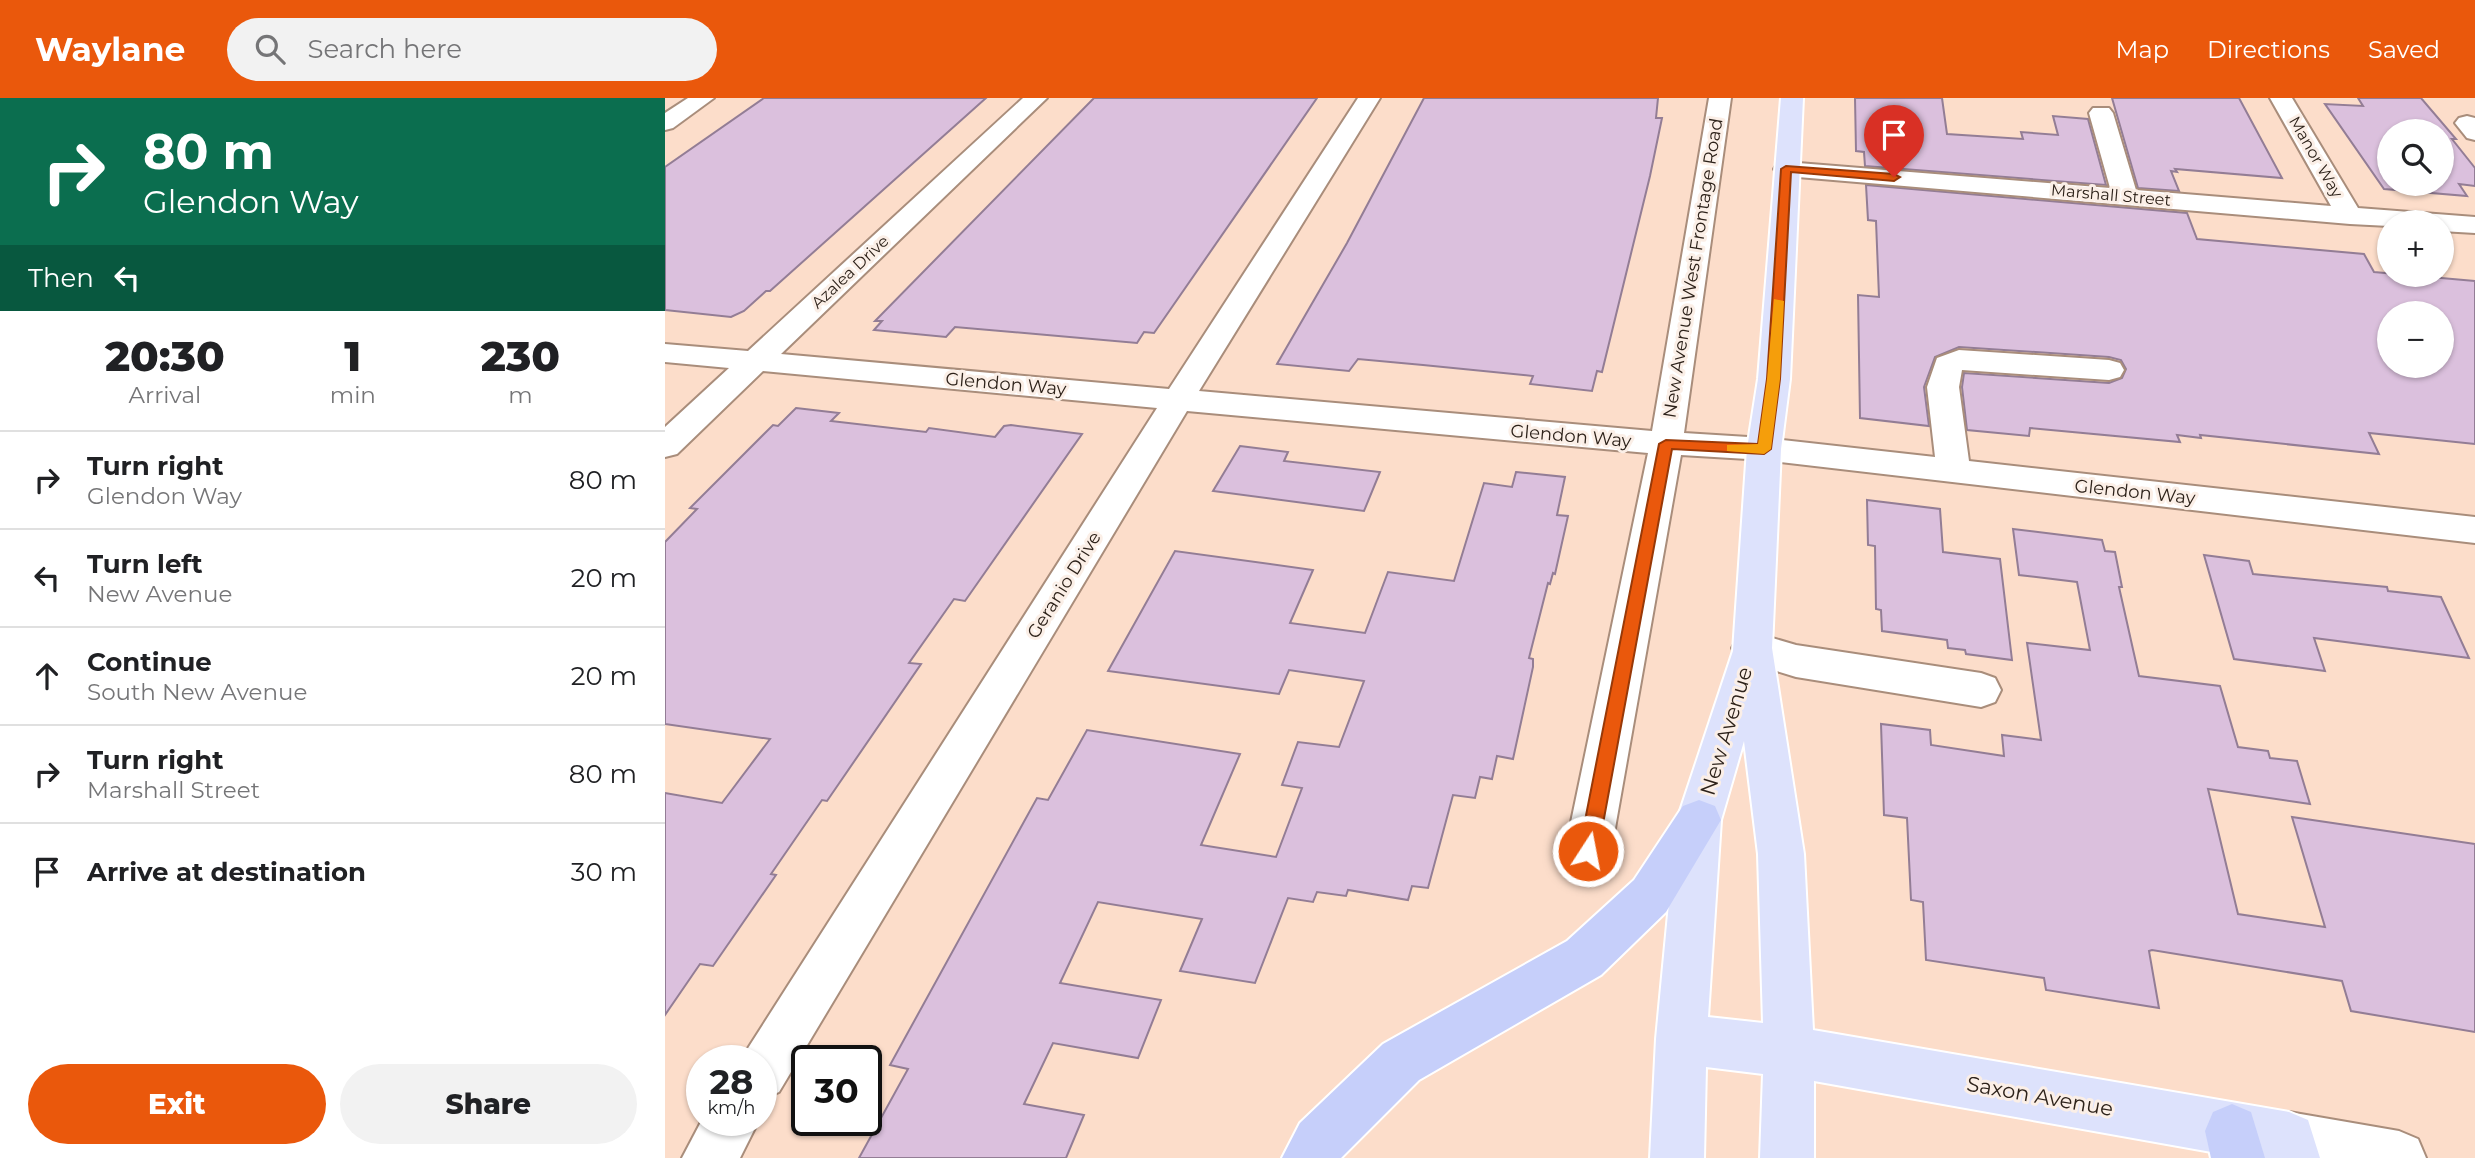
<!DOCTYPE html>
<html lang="en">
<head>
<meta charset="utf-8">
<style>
  :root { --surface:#fff; --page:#f2f2f2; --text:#202124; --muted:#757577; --line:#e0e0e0; --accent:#ea580c }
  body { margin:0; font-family:Montserrat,sans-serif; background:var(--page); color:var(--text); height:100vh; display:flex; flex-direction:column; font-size:26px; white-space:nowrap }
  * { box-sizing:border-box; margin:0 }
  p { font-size:23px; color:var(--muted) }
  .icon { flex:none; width:38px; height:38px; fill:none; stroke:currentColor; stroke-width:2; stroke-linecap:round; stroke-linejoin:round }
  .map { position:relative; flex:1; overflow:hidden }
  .details { display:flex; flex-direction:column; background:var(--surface); width:665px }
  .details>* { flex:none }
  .hud { background:#0b6e4f; color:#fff; overflow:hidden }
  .buttons { position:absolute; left:1712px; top:21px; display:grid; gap:14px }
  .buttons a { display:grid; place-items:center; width:77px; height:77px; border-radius:50%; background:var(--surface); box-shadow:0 2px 5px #0004; font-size:35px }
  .speed { position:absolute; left:21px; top:947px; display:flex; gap:14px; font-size:35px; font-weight:700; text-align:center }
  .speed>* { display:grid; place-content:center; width:91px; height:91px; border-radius:50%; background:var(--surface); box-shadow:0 2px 5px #0004; line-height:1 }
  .speed small { font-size:18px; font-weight:400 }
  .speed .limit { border:4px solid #111; border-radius:10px; background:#fff; color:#111 }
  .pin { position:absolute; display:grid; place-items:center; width:60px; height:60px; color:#fff; margin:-72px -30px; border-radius:50% 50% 50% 0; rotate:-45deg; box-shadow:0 0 7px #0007 }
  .pin .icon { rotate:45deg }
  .me { position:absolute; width:77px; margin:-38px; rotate:11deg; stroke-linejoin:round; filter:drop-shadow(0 0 5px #0008) }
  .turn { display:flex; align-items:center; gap:24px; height:147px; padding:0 28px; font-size:32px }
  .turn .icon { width:91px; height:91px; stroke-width:2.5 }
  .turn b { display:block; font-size:49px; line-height:60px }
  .then { display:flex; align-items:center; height:66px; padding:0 28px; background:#0003; gap:14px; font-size:26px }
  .eta { display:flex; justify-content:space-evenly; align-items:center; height:119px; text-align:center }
  .eta b { font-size:42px; font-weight:800; line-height:49px }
  .button { display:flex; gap:14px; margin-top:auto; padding:14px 28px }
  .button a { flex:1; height:80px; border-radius:42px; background:var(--accent); color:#fff; font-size:28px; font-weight:800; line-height:80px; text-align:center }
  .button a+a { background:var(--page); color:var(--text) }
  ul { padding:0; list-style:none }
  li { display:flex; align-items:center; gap:21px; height:98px; padding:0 28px; border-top:2px solid var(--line) }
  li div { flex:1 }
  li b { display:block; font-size:26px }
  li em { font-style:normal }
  header { display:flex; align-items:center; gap:42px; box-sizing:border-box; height:98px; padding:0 35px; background:var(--accent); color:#fff }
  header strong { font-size:33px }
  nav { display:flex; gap:38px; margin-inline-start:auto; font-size:24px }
  .search { width:490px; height:63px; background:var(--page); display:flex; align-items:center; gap:18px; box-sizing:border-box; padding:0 24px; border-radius:38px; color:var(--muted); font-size:26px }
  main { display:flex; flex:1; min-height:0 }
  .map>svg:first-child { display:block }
  .building { fill:#dbc0dd; stroke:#937d95; stroke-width:2; fill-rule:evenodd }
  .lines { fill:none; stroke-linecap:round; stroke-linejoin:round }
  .minor-casing { stroke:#a98d7b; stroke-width:4 }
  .major-casing { stroke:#fff; stroke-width:4 }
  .highway-casing { stroke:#fff; stroke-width:4 }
  .minor { fill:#fff; fill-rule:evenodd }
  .major { fill:#dde2fc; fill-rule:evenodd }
  .highway { fill:#c6cffa; fill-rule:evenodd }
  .route { fill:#ea580c; stroke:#983908; stroke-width:2 }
  .slow { fill:#f59e0b }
  .labels { text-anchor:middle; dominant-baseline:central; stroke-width:6; stroke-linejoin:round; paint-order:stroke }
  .far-street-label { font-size:16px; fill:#2d221a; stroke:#fbefe7 }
  .street-label { font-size:18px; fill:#2d221a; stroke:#fbefe7 }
  .near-street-label { font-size:21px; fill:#2d221a; stroke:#fbefe7 }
</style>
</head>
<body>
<header>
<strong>Waylane</strong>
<div class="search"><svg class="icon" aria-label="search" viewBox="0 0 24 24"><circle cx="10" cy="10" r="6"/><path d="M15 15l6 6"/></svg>Search here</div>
<nav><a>Map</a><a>Directions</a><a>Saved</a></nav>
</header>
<main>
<section class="details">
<div class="hud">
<div class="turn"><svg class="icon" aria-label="right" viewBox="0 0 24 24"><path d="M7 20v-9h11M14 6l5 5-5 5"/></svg><div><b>80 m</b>Glendon Way</div></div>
<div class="then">Then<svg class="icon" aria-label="left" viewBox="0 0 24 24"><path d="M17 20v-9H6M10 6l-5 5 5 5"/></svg></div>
</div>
<div class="eta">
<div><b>20:30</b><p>Arrival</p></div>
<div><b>1</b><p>min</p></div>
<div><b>230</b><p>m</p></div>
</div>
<ul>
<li><svg class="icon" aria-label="right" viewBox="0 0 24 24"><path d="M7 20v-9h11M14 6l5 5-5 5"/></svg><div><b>Turn right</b><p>Glendon Way</p></div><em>80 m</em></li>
<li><svg class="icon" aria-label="left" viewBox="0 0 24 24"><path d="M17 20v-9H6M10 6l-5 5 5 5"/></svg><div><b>Turn left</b><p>New Avenue</p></div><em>20 m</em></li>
<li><svg class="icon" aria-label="ahead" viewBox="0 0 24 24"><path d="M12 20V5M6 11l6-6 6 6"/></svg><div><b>Continue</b><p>South New Avenue</p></div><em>20 m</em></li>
<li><svg class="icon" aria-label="right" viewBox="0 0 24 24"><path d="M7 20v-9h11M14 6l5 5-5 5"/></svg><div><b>Turn right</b><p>Marshall Street</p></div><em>80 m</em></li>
<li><svg class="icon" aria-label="arrive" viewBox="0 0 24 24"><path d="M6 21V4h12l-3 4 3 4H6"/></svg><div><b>Arrive at destination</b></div><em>30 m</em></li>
</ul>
<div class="button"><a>Exit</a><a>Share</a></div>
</section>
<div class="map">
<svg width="1810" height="1060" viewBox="0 0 1810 1060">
  <rect width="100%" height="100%" fill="#fcddca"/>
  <g class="building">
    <polygon points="99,0 321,0 105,193 101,193 79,213 66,219 0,212 0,69"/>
    <polygon points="429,0 652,0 489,235 479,234 472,245 290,229 281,239 209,232 217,223 210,223"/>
    <polygon points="759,0 993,0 991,20 997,20 985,78 937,274 932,273 927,293 865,286 868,278 758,267 693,261 684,273 612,266 682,145"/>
    <polygon points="1190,0 1277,0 1282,36 1358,41 1356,34 1393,37 1388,18 1423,21 1441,87 1200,68 1199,54 1191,53"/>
    <polygon points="1447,0 1574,0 1617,80 1510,71 1512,74 1506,73 1514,93 1473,90"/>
    <path d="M1693,0h63l35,41h-4l23,29v18l-16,-2 8,12 -83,-7 -59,-85 38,2zM1724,33h52v53h-52z"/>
    <path d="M1201,87l321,28 10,26 167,15 10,18 101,9v163l-106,-11 10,21 -179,-19 1,3 -24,-3 3,7 -150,-14 -1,8 -62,-6 -5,-43 2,-14 145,10 13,-5 4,-9 -5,-9 -12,-3 -150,-10 -24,10 -11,30 5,39 -69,-8 -2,-123 21,2 -3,-76 -8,-1zM1724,215h52v53h-52z"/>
    <polygon points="131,310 174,315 166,323 261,334 264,330 330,339 339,328 346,327 417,336 300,503 289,501 244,565 256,566 162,703 157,702 106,776 111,777 48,868 35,866 0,917 0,695 57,705 105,641 0,626 0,444 32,411 25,410 108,327 113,328"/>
    <polygon points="575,348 623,354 619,363 715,374 699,413 548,393"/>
    <polygon points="851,374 900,379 892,417 903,418 890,476 888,475 885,486 883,485 864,560 868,561 868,569 848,661 832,658 827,681 815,679 810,700 788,697 763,790 747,788 743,802 683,792 681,798 652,794 648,804 623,800 590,885 515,873 537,821 433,804 395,885 496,902 473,960 388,945 359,1006 419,1017 401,1060 194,1060 243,971 225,967 372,700 383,702 422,632 575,656 536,747 611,759 637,690 617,687 633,644 674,649 699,583 624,572 614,596 443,573 510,453 648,472 625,525 700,535 723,474 789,483 819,385 847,389"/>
    <polygon points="1202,402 1275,411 1278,454 1335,461 1347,562 1301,556 1300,552 1283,550 1282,542 1217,533 1216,512 1211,511 1210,448 1203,447"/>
    <polygon points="1348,431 1437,442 1440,453 1450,454 1457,489 1454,489 1474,578 1555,588 1573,649 1603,653 1605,660 1632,663 1645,706 1543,691 1573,816 1660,829 1627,719 1810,746 1810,934 1686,913 1677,883 1487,852 1484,853 1494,910 1381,892 1379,880 1261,862 1258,804 1246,802 1242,720 1219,717 1216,626 1265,632 1266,647 1339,658 1337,637 1376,642 1362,545 1425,552 1412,484 1354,477"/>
    <polygon points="1539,457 1584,463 1588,476 1722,489 1723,493 1776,499 1804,560 1649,540 1660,573 1569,561"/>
  </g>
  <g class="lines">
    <g class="minor-casing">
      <g id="minor">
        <polygon points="23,0 49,0 8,30 0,32 0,15"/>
        <polygon points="358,0 382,0 116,256 504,291 693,0 715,0 534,293 987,333 1044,0 1066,0 1019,335 1099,340 1270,359 1262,289 1272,260 1294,252 1444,262 1455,265 1459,272 1455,279 1444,282 1297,272 1294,289 1304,363 1810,419 1810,445 1099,362 1016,357 946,753 939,768 923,774 907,768 900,753 983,355 522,313 114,994 96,1002 96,962 76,962 78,958 492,310 98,273 12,356 0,359 0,329 64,270 0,264 0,246 83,253"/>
        <polygon points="1605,0 1627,0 1693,110 1810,119 1810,135 1776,133 1776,124 1724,124 1724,128 1685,126 1121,78 1112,76 1109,71 1112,66 1121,64 1445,90 1424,15 1428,10 1444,10 1448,15 1471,92 1666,108"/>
        <polygon points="1802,18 1810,20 1810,42 1802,40 1790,25 1794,20"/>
        <polygon points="1087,534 1131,547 1316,575 1330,580 1336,592 1330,604 1316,609 1131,579 1073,561 1067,550 1073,539"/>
        <polygon points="1624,1014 1734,1033 1753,1041 1761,1060 1605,1060 1597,1041 1605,1022"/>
        <polygon points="37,1022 94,1022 75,1060 17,1060"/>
      </g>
    </g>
    <g class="major-casing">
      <path id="major" d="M1116,0h22l-13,281 -9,70 -9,199 32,206 9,176 476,82 19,8 12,38h-75l-431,-77v77h-54l3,-84 -57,-7 -2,91h-54l6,-119 21,-219 56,-169 14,-202 11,-70zM1079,643l14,113 5,169 -55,-6 13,-197z"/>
    </g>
    <g class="highway-casing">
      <g id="highway">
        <polygon points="1034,702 1050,708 1056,722 1001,814 936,877 754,982 676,1060 617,1060 635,1025 718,946 902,843 969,782 1018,708"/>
        <polygon points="1567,1006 1586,1014 1600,1060 1546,1060 1540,1033 1548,1014"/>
      </g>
    </g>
    <use href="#minor" class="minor"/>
    <use href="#major" class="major"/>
    <use href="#highway" class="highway"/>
  </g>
  <polygon class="route" points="1121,68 1229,76 1235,79 1229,83 1126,74 1115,281 1106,351 1099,356 1007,351 933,753 930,759 923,761 917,759 914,753 994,346 1001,342 1093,346 1102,281 1116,71"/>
  <polygon class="slow" points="1109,201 1119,203 1115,281 1106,351 1099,356 1062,353 1062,347 1093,346 1102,281"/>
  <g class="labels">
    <g class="far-street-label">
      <text transform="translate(1651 59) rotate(60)">Manor Way</text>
      <text transform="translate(1446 97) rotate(5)">Marshall Street</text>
      <text transform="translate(185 174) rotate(-43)">Azalea Drive</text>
    </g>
    <g class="street-label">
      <text transform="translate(1028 170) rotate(-81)">New Avenue West Frontage Road</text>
      <text transform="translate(341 286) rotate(5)">Glendon Way</text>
      <text transform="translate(906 338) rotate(5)">Glendon Way</text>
      <text transform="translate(1470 394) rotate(6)">Glendon Way</text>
      <text transform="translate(399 487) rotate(-58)">Geranio Drive</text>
    </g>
    <g class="near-street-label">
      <text transform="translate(1061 633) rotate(-73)">New Avenue</text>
      <text transform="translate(1375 998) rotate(10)">Saxon Avenue</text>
    </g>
  </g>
</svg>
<div class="buttons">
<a><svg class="icon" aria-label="search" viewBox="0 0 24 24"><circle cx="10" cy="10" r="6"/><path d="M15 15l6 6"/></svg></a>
<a>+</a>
<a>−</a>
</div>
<div class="speed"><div>28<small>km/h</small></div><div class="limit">30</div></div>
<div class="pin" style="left:1229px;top:79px;background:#d93025"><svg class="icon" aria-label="arrive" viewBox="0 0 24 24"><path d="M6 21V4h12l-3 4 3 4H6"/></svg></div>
<svg class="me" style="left:923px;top:753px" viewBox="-20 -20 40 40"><circle r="17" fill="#ea580c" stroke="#fff" stroke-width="3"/><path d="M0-11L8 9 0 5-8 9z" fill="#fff"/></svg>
</div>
</main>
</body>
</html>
